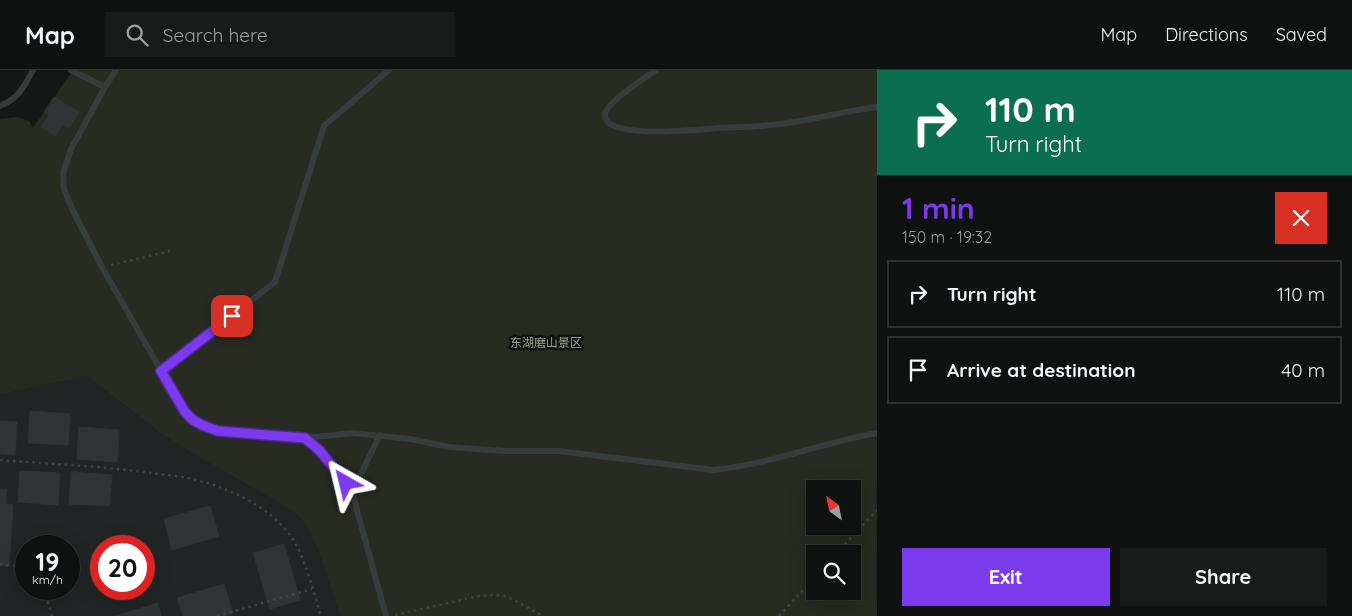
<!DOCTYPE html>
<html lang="en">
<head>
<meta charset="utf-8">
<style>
  :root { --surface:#101212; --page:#191b1b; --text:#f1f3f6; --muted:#9c9e9f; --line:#303232; --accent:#7c3aed }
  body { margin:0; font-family:Quicksand,"Noto Sans SC",sans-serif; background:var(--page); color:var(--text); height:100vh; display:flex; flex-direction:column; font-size:19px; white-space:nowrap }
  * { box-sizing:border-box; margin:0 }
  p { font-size:16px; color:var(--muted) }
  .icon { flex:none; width:28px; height:28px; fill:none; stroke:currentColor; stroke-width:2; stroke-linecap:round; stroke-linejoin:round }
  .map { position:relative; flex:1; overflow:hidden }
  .side { display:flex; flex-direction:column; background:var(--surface); width:475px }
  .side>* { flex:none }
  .top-card { background:#0b6e4f; color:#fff; overflow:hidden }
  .needle { width:32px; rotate:328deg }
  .fabs { position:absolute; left:806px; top:410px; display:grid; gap:10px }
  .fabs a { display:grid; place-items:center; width:55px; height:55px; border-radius:0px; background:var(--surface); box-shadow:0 5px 20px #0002,0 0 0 1px var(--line); font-size:25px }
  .speed { position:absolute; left:15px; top:465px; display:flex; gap:10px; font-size:25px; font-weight:700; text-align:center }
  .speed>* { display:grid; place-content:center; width:65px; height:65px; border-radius:50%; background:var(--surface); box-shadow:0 5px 20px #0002,0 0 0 1px var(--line); line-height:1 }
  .speed small { font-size:12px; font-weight:400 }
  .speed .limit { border:8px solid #d22; background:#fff; color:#111 }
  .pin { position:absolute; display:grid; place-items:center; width:42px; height:42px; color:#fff; margin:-21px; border-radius:10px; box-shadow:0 2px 8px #0006 }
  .me { position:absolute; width:55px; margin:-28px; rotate:323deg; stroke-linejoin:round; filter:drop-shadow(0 0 4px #0008) }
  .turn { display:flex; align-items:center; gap:18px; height:105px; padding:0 25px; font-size:22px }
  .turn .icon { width:65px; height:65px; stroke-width:2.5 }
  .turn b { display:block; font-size:35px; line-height:42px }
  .round { display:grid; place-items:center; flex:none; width:52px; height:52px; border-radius:0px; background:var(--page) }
  .summary { display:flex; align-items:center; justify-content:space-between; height:85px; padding:0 25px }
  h1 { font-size:30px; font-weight:800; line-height:38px; color:var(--accent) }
  .button { display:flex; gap:10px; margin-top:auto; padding:10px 25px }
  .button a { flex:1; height:58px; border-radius:0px; background:var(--accent); color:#fff; font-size:20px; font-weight:800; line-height:58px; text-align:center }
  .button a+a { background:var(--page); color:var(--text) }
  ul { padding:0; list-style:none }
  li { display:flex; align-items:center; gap:15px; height:68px; margin:0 10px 8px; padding:0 15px; border:2px solid var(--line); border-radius:0px }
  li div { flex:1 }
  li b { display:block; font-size:19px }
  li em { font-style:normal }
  header { display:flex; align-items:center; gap:30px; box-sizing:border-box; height:70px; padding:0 25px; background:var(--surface); border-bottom:1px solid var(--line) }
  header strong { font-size:24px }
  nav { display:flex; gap:28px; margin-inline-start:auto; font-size:18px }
  .search { width:350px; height:45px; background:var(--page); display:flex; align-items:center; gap:12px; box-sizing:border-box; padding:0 18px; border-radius:0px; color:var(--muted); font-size:19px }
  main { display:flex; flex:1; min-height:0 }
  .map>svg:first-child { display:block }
  .built { fill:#222525; fill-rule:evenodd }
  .green { fill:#282b22; fill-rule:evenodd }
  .building { fill:#313434; stroke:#303334 }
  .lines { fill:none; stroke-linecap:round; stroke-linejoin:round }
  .path { stroke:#3d4443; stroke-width:2.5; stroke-dasharray:2.5 4; stroke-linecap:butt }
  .service { stroke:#373d3c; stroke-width:6 }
  .route-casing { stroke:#51269a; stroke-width:12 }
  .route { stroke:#7c3aed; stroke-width:9 }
  .labels { text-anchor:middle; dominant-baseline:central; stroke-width:5; stroke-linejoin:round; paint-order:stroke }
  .park-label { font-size:12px; fill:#9ca280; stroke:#111313 }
</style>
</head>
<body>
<header>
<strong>Map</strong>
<div class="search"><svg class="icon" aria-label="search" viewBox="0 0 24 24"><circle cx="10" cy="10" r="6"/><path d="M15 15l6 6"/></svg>Search here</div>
<nav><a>Map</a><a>Directions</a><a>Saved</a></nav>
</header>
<main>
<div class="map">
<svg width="877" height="546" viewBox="0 0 877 546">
  <rect width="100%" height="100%" fill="#161818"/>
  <path class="built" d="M87,306l76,59 32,20 86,49 20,14 9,15 9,20 21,63h-340v-221l33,-8zM26,476h43v43h-43zM101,476h43v43h-43z"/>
  <path class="green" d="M73,0h804v546h-537l-21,-63 -9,-20 -9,-15 -20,-14 -86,-49 -32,-20 -76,-59 -54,11 -33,8v-276l17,-2 12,4 4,7zM815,419h37v37h-37zM815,484h37v37h-37z"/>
  <g class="building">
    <polygon points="54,27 79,42 69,58 63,54 55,66 41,57 49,45 44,42"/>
    <polygon points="30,341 70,344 68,375 28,373"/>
    <polygon points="0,351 17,352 15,385 0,384"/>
    <polygon points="79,357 119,360 117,392 77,389"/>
    <polygon points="20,401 60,403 58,435 18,432"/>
    <polygon points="71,402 112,405 109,436 69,434"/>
    <polygon points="0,419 7,419 6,434 13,435 9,497 0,496"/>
    <polygon points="210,436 219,466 172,480 164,449"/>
    <polygon points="284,474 300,530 270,539 253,483"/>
    <polygon points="224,514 233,543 224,546 183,546 177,528"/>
    <polygon points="158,533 161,546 115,546"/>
  </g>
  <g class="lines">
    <g class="path">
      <polyline points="111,195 170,181"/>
      <path d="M0,390c50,4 101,6 151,13 15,2 31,3 45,7 35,8 75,28 96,58 13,19 22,55 29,78"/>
      <polyline points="836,484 877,440"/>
      <polyline points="0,494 26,497"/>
      <polyline points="44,519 52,546"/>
      <polyline points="395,545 479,526 494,525 504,526 514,530 543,546"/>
      <polyline points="217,546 312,519"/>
      <polyline points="779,546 815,507"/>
    </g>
    <g class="service">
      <path d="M71,0l34,17 -34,62 -8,24 1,16 9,22 29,56 77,135 6,10 8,8 10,5 14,6 88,7 48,-5 57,6 39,8 55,4h54l156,19c56,-6 108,-27 163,-37"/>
      <path d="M656,0c-10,7 -50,33 -51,44 -3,27 97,15 114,14 20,-1 40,-1 61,-4 32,-4 64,-13 97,-17"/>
      <polyline points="105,17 116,0"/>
      <path d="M0,36c20,-9 23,-18 33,-36"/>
      <polyline points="161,301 275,212 324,56 389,0"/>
      <polyline points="305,368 320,381 328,390 352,422 386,546"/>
      <polyline points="352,422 380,365"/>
    </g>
  </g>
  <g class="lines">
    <g class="route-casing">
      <polyline id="route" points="232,246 161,301 185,342 193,350 202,355 218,361 305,368 320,381 346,413"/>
    </g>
    <use href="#route" class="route"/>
  </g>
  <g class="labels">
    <g class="park-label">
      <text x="546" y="272">东湖磨山景区</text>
    </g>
  </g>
</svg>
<div class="fabs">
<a><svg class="needle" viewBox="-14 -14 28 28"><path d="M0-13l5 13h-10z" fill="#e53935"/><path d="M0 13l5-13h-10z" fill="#9c9e9f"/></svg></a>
<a><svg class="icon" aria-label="search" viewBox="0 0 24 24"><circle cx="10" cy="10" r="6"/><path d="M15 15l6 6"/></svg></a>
</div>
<div class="speed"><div>19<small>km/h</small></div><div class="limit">20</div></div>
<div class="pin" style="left:232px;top:246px;background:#d93025"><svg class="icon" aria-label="arrive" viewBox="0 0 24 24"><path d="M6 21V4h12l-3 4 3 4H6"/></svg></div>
<svg class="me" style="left:346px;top:413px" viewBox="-20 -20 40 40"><path d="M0-17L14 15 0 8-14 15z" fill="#7c3aed" stroke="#fff" stroke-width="4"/></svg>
</div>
<section class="side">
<div class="top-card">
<div class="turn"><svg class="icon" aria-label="right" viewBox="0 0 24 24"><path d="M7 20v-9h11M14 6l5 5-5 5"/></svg><div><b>110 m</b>Turn right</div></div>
</div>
<div class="summary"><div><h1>1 min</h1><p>150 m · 19:32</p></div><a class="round" style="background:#d93025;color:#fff"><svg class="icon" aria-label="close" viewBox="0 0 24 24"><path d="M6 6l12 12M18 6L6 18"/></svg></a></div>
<ul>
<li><svg class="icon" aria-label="right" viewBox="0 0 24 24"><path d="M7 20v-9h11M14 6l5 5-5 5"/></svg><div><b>Turn right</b></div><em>110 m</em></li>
<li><svg class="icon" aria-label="arrive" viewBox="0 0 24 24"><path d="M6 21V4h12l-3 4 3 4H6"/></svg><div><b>Arrive at destination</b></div><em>40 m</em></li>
</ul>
<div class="button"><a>Exit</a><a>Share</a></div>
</section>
</main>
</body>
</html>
